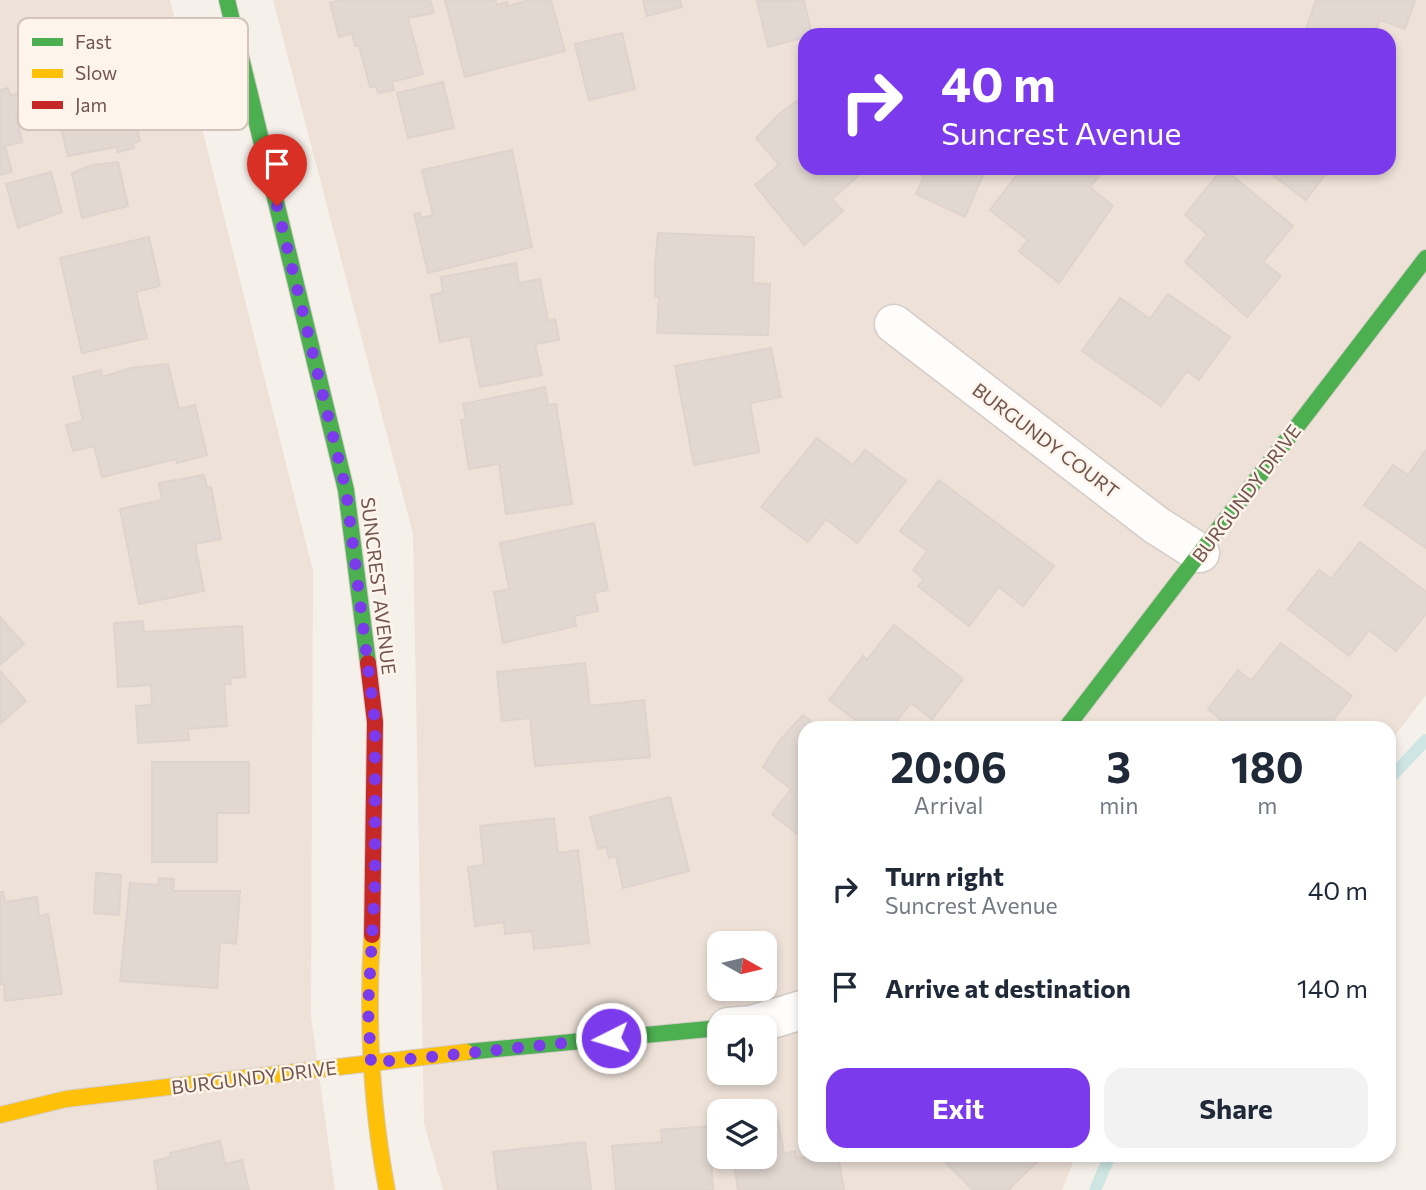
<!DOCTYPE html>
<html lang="en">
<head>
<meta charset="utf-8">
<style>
  :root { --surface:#fff; --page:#f2f2f3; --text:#1f2937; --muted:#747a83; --accent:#7c3aed }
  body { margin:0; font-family:Commissioner,sans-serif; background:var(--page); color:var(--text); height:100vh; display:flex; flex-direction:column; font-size:26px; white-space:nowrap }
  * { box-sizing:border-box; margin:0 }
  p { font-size:23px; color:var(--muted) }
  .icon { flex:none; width:38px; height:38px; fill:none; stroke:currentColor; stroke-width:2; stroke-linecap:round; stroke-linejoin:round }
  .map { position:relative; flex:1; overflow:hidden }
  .sheet { position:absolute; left:798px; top:721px; width:598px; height:441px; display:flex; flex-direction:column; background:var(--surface); border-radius:21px; box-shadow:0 4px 10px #0003 }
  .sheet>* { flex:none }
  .guide { position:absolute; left:798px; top:28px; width:598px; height:147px; border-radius:21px; box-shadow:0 4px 10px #0003; background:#7c3aed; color:#fff; overflow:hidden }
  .needle { width:46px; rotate:98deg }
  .buttons { position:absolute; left:707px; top:931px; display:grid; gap:14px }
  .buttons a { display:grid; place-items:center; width:70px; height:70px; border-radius:14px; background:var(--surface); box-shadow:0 4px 10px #0003; font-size:35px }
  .pin { position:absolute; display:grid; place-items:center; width:60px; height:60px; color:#fff; margin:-72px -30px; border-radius:50% 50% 50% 0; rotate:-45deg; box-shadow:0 0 7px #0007 }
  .pin .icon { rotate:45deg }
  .me { position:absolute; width:77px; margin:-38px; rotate:265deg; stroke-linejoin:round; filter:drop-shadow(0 0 5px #0008) }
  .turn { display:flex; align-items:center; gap:24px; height:147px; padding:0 28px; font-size:32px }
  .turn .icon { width:91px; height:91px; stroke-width:2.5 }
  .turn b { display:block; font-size:49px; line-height:60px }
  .eta { display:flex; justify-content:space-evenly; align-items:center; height:119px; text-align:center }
  .eta b { font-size:42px; font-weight:700; line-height:49px }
  .action { display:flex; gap:14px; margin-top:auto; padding:14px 28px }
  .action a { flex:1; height:80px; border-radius:21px; background:var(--accent); color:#fff; font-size:28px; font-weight:700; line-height:80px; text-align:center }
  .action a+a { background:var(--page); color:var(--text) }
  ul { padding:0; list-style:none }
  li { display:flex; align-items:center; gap:21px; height:98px; padding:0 28px }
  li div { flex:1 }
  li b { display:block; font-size:26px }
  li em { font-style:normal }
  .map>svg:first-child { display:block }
  .residential { fill:#eee2d8; fill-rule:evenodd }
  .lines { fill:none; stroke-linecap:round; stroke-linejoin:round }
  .stream { stroke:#cde6e4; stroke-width:12 }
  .building { fill:#e2d8d2; stroke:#ded3cd; stroke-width:2 }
  .street-casing { stroke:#d4ccc7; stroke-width:41 }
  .fast-casing { stroke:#d5ccc7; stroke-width:18 }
  .slow-casing { stroke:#d5ccc7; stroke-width:18 }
  .jam-casing { stroke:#d5ccc7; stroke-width:18 }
  .street { stroke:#fefdfc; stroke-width:38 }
  .fast { stroke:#4caf50; stroke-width:16 }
  .slow { stroke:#ffc107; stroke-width:16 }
  .jam { stroke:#c62828; stroke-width:16 }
  .route { stroke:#7c3aed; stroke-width:12; stroke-dasharray:0 21.6 }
  .labels { text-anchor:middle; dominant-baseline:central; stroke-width:5; stroke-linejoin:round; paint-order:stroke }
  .street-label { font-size:19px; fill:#71554d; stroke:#fdf4ec }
  .key { fill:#fdf4ec; stroke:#d3c4bc; stroke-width:2 }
  .key-label { font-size:19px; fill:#71554d }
</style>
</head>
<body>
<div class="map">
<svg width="1426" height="1190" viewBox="0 0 1426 1190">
  <rect width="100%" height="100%" fill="#f6f0ea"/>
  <g class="residential">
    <polygon points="0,0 170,0 313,571 311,1017 335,1190 0,1190"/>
    <path d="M273,0h1153v695l-36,47v-14h-585v427h271l-14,35h-619l-19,-67 -11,-589zM805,35h585v133h-585zM719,943h46v46h-46zM719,1027h46v46h-46zM719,1111h46v46h-46z"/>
  </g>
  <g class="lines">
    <g class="stream">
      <polyline points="1390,778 1426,740"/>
      <polyline points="1095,1190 1110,1155"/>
    </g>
  </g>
  <g class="building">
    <polygon points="339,0 430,0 434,13 408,18 423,74 392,82 394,90 378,93 376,86 370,87 359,46 355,46 352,33 339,37 330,3"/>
    <polygon points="445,0 495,0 497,5 507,2 508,6 529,0 551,0 565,51 465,77"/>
    <polygon points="643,0 680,0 682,7 647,16"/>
    <polygon points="804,0 812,35 768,47 757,1"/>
    <polygon points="1316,0 1415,0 1405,29 1380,20 1374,35 1304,35"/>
    <polygon points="622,33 635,89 589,100 575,44"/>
    <polygon points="134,47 144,83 131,87 134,100 130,101 140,141 133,143 134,148 118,152 116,147 68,156 57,113 75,109 73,99 46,106 37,72"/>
    <polygon points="443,82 454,128 408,138 397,93"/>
    <polygon points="8,88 10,95 17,94 21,109 15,110 22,142 5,146 12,172 0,175 0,90"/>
    <polygon points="805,95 805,168 867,168 832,199 843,211 804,245 755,185 779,165 756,138 779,114"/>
    <polygon points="512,150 532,247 428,273 414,214 420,213 421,218 433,215 422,170"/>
    <polygon points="118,162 128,206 82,218 72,173 92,165"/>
    <polygon points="908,168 986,168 965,217 916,194 924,176"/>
    <polygon points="1022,168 1092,168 1100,175 1090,187 1113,206 1059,283 1019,251 1028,240 990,210"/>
    <polygon points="1223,168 1293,226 1263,262 1281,276 1247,317 1185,262 1207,234 1185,215"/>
    <polygon points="1263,168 1330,168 1306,200"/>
    <polygon points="51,172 62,212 18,228 6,184"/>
    <polygon points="658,233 754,237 753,283 770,284 768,335 657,333 659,297 655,296 655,265"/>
    <polygon points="149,237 160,286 136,292 147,338 82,353 60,258"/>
    <polygon points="516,263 519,283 540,279 548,321 555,319 559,340 535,344 542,375 480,387 470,336 440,342 431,295 443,292 441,277"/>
    <polygon points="1168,294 1230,337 1199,380 1187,371 1161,406 1082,351 1120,298 1150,319"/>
    <polygon points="771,348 781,397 750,403 759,452 694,465 675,366"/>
    <polygon points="168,364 179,409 195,405 207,455 177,463 176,459 102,477 94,446 73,451 66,425 83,421 73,377 101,370 102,377 131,368"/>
    <polygon points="545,387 548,405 556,404 572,504 506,514 499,464 469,469 461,420 466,420 463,404"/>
    <polygon points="817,438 853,465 865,450 906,481 857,543 826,519 808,542 761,507"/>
    <polygon points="1426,450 1426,548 1364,505 1393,465 1408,475"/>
    <polygon points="204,475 207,488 211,487 221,539 195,544 204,591 139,604 120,509 162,500 159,483"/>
    <polygon points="939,480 1054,566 1023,606 999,587 969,626 918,586 924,579 913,570 927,551 900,531"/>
    <polygon points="594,523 608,590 594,593 598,611 574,616 576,626 503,643 494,592 509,589 500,543"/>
    <polygon points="1360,542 1426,592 1426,614 1396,651 1369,630 1349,656 1288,609 1319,570 1331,579"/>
    <polygon points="0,617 24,644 0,665"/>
    <polygon points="143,621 144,632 242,626 245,677 230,678 231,684 224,684 227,726 188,729 189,740 138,743 136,706 152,705 151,685 118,687 114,623"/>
    <polygon points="894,625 963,679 932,719 911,703 891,728 866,728 829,700 863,656 867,660"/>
    <polygon points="1281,643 1352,696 1327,728 1231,728 1208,709 1238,670 1251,681"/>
    <polygon points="585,663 590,706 644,700 650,757 535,766 530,718 502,721 497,672"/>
    <polygon points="0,671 26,701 0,724"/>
    <polygon points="803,715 819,728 805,728 805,840 772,814 791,789 763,767 780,740"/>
    <polygon points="152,762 249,762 249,813 217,813 217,862 152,862"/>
    <polygon points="670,797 689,871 623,888 616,856 609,858 606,847 598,849 590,817"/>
    <polygon points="554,818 558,853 578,850 589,943 534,949 532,931 505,934 504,922 475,926 468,867 484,865 480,826"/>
    <polygon points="96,873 121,875 119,915 94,913"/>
    <polygon points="159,878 174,879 173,891 240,891 236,944 220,942 217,988 120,981 130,883 158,885"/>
    <polygon points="0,892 3,892 5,902 37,897 39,916 48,914 62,994 5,1001 4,984 0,984"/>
    <polygon points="778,1120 784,1154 795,1151 796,1158 838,1155 844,1190 738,1190 733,1157 765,1157 765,1123"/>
    <polygon points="709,1126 713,1190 616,1190 612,1146 662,1142 661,1130"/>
    <polygon points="220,1141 225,1164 242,1160 249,1190 158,1190 154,1161 171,1157 170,1153"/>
    <polygon points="585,1142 591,1190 498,1190 493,1152"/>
    <polygon points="938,1155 1034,1155 1039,1160 1008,1190 973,1190"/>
  </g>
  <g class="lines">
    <g class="street-casing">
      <g id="street">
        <polyline points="894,324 1156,525 1200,553"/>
        <polyline points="728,1027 752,1025 805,1009"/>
      </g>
    </g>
    <g class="fast-casing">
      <g id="fast">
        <polyline points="227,0 346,490 368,663"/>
        <polyline points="1066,728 1426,258"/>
        <polyline points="466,1052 719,1028"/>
      </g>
    </g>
    <g class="slow-casing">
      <g id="slow">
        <path d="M372,935c-5,85 -1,171 15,255"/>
        <polyline points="0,1115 66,1099 466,1052"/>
      </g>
    </g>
    <g class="jam-casing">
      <polyline id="jam" points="368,663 375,722 372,935"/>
    </g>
    <use href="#street" class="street"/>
    <use href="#fast" class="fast"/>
    <use href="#slow" class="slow"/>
    <use href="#jam" class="jam"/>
  </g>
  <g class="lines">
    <polyline class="route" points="277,206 346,490 375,722 375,882 368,1009 371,1063 611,1038"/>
  </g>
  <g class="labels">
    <g class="street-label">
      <text transform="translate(1046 440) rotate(37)">BURGUNDY COURT</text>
      <text transform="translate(1246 493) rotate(-53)">BURGUNDY DRIVE</text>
      <text transform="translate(379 586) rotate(83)">SUNCREST AVENUE</text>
      <text transform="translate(254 1077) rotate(-7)">BURGUNDY DRIVE</text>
    </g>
  </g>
  <rect x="18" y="18" width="230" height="112" rx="10" class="key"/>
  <rect x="32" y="38" width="31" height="8" fill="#4caf50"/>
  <rect x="32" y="69" width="31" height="9" fill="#ffc107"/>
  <rect x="32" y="101" width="31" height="8" fill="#c62828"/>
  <g class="key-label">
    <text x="75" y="49">Fast</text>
    <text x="75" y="80">Slow</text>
    <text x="75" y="112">Jam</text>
  </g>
</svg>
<div class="buttons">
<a><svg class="needle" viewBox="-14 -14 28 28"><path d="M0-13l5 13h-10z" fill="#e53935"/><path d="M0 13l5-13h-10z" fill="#747a83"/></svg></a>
<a><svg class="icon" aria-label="sound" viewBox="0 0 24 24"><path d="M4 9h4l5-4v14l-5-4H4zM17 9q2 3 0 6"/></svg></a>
<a><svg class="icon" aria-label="layers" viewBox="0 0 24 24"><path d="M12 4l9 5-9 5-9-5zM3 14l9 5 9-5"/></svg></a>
</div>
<div class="pin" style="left:277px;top:206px;background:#d93025"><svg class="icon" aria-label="arrive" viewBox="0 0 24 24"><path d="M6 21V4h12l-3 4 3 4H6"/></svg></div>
<svg class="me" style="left:611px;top:1038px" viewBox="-20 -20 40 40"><circle r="17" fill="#7c3aed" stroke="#fff" stroke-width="3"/><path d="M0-11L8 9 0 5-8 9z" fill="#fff"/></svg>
<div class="guide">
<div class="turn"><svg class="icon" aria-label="right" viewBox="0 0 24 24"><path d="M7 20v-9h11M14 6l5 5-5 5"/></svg><div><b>40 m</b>Suncrest Avenue</div></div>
</div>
<section class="sheet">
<div class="eta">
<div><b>20:06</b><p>Arrival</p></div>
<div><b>3</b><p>min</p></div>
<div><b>180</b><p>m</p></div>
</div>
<ul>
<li><svg class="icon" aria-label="right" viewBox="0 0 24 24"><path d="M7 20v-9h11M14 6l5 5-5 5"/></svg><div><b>Turn right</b><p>Suncrest Avenue</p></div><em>40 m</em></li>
<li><svg class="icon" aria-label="arrive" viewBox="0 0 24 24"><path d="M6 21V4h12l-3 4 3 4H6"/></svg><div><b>Arrive at destination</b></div><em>140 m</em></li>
</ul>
<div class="action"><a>Exit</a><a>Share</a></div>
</section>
</div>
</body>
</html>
